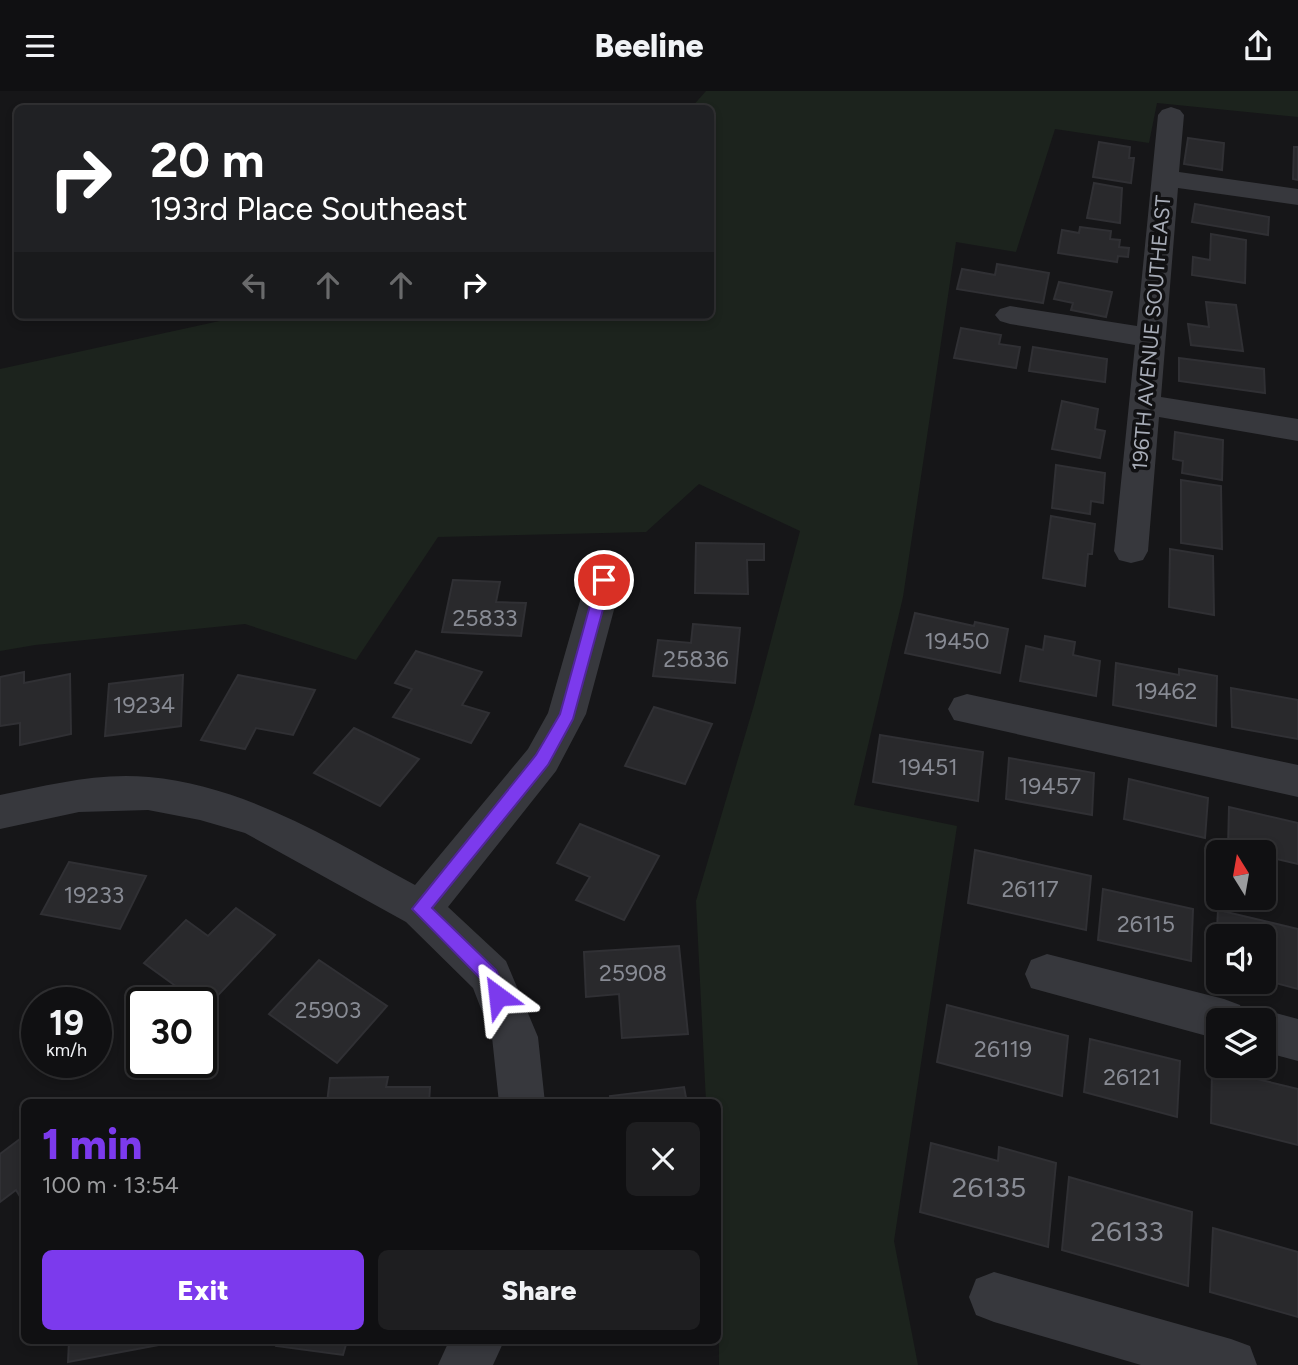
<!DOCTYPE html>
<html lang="en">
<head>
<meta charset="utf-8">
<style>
  :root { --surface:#101012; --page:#1e1e20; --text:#f1f3f6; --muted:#9c9d9f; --line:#303032; --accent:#7c3aed }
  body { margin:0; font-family:Figtree,sans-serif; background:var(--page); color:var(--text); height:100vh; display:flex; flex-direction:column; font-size:26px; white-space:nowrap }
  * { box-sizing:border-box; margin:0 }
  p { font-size:23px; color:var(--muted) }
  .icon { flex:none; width:38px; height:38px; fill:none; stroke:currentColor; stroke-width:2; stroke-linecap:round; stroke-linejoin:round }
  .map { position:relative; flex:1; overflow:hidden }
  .sheet { position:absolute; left:21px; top:1008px; width:700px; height:245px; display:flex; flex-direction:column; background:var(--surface); border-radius:10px; box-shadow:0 4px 10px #0003,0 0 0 2px var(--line) }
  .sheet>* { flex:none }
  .top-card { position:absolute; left:14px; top:14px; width:700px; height:214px; border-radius:10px; box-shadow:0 4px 10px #0003,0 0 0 2px var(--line); background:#202124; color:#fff; overflow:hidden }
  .needle { width:46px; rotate:349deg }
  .fabs { position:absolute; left:1206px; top:749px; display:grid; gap:14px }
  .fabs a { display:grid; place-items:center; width:70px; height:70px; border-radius:10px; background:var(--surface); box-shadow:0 4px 10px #0003,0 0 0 2px var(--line); font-size:35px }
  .speed { position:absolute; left:21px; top:896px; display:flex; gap:14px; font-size:35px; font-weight:700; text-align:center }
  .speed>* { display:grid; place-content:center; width:91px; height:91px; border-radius:50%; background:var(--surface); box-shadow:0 4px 10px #0003,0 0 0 2px var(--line); line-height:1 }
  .speed small { font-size:18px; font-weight:400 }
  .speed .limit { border:4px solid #111; border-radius:10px; background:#fff; color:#111 }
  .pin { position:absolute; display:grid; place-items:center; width:60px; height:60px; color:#fff; margin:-30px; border:4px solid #fff; border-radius:50%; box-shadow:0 2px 7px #0007 }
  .me { position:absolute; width:77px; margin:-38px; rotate:330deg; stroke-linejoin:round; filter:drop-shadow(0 0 5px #0008) }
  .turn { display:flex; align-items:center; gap:24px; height:147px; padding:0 21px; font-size:32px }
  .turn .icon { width:91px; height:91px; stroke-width:2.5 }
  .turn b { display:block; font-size:49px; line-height:60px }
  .lanes { display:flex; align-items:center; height:66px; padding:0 21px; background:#0003; justify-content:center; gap:35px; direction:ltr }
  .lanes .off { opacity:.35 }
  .round { display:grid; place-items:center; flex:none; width:74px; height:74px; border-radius:10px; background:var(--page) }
  .headline { display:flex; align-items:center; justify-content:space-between; height:119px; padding:0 21px }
  h1 { font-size:42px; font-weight:800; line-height:52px; color:var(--accent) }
  .cta { display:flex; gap:14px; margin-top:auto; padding:14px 21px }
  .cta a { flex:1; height:80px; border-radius:10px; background:var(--accent); color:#fff; font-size:28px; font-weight:800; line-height:80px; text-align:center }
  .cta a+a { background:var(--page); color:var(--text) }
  header { display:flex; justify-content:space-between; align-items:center; height:91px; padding:0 21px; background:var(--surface); font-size:32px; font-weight:800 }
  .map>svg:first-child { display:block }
  .green { fill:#1c231d }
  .building { fill:#29292c; stroke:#303034; stroke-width:2 }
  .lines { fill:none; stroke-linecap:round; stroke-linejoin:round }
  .minor { fill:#37383d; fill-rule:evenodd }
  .route { fill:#7c3aed; stroke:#51269a; stroke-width:2 }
  .labels { text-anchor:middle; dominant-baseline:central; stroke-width:7; stroke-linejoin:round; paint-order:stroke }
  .far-street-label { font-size:21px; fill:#a8adb8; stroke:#111113 }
  .number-label { font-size:23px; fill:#888b94 }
  .near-number-label { font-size:28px; fill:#888b94 }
</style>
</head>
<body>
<header><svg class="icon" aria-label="menu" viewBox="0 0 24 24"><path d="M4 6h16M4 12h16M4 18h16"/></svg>Beeline<svg class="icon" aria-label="share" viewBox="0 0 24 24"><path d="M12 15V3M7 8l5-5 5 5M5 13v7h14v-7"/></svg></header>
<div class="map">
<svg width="1298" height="1274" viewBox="0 0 1298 1274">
  <rect width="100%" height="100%" fill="#161618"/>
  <polygon class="green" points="706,0 1298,0 1298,26 1157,12 1149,52 1055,38 1016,161 956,151 903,506 854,714 957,735 894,1150 918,1274 719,1274 718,1012 706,1011 696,810 754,614 800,440 699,393 646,441 438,446 356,569 245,533 35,554 0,560 0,278 247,224 710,224 710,18 691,17"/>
  <g class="building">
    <polygon points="1188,47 1224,52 1222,79 1184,73"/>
    <polygon points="1099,51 1130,56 1129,67 1134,67 1131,92 1093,86"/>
    <polygon points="1294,56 1298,56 1298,89 1293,88"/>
    <polygon points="1094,92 1122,97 1120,132 1087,127"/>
    <polygon points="1195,113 1269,126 1268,144 1192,131"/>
    <polygon points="1080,136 1111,140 1110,148 1120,149 1119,156 1129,157 1128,166 1118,165 1117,171 1058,162 1062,139 1079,142"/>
    <polygon points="1211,143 1246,149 1245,192 1192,184 1193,166 1210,169"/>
    <polygon points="997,173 1049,182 1043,212 957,198 962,178 995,184"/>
    <polygon points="1059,191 1112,201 1106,226 1071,219 1073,212 1054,208"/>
    <polygon points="1206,211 1236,214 1243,260 1191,254 1188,233 1209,236"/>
    <polygon points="961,237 1001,244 999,253 1020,256 1016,277 954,267"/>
    <polygon points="1033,256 1107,268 1105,291 1029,280"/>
    <polygon points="1179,267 1264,278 1265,302 1179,290"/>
    <polygon points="1062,310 1098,318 1095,338 1105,340 1100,367 1052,358"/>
    <polygon points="1175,341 1223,349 1222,389 1182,382 1183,370 1173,368"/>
    <polygon points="1056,374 1105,382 1103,412 1091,410 1090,423 1052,417"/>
    <polygon points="1181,389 1221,395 1222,458 1181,452"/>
    <polygon points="1051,425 1095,433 1092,463 1088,463 1085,495 1043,487"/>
    <polygon points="696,452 764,453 764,469 747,469 748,503 695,502"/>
    <polygon points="1170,458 1213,465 1214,524 1169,516"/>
    <polygon points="453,489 500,491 496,511 526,512 521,545 442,541"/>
    <polygon points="915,522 974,535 975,531 1008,538 1000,582 905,562"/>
    <polygon points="693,533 740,537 735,592 653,585 658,549 691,552"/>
    <polygon points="1045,545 1075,551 1073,564 1100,570 1096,605 1020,590 1026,555 1043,559"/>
    <polygon points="416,560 482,581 462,614 489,622 471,652 393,626 412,598 395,592"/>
    <polygon points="1116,572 1179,584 1179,578 1217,585 1216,635 1113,614"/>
    <polygon points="24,581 24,592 70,583 71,643 20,654 20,632 0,635 0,586"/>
    <polygon points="183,584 181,635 105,645 109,593"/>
    <polygon points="238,584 315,599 293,644 256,637 245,658 201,649"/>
    <polygon points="1231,597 1298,609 1298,648 1232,636"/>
    <polygon points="654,616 712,633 685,693 625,675"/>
    <polygon points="354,637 419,668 380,715 314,682"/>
    <polygon points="880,644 983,661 978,710 873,691"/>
    <polygon points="1009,667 1094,682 1092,724 1006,708"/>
    <polygon points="1129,688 1208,707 1205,747 1124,728"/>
    <polygon points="1229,716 1298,732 1298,773 1264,765 1264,761 1228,757"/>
    <polygon points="580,733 659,765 624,829 576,809 590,786 557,772"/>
    <polygon points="975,759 1091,785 1086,839 968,812"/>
    <polygon points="69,771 146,785 120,838 41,823"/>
    <polygon points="1103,798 1193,818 1191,870 1098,849"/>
    <polygon points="236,817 275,844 206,917 144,872 186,829 208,845"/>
    <polygon points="1218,819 1298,838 1298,898 1264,889 1264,845 1218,845 1218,878 1215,877"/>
    <polygon points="679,855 688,943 622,947 619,903 586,906 584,861"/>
    <polygon points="319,869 387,915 337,972 269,923"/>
    <polygon points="947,914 1068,945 1062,1005 937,971"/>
    <polygon points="1090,948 1180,970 1177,1026 1084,1001"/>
    <polygon points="1212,977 1298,998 1298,1054 1211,1032"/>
    <polygon points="388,986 386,996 430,996 429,1012 327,1012 330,987"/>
    <polygon points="684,996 687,1012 611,1012 610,1005"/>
    <polygon points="24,1045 24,1112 16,1099 0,1111 0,1063"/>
    <polygon points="931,1052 998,1070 999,1056 1056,1072 1048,1156 920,1121"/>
    <polygon points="1069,1086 1192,1121 1188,1195 1062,1159"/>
    <polygon points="1213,1137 1298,1161 1298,1226 1210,1201"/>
    <polygon points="69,1250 180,1250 68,1271"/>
    <polygon points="277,1250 347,1250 343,1264 276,1255"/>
  </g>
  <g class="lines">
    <g class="minor">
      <polygon points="1171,16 1180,19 1184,24 1179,81 1298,98 1298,114 1178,97 1161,306 1298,328 1298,350 1159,326 1148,460 1143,469 1131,472 1119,469 1114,460 1135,254 1010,233 1000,230 995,224 1000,218 1010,215 1137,235 1158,24 1162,19"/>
      <path d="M604,476l12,4 6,9 -36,134 -30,57 -108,136 58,54 32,76 7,66h-46l-7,-66 -19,-49 -67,-66 -161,-89 -45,-13 -52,-10 -69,2 -79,17v-34c49,-10 98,-23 149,-18 98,9 182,63 266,108l113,-136 20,-36 38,-133 6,-9z"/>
      <polygon points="967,603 1298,674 1298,706 954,629 948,618 954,607"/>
      <polygon points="1047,863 1224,908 1240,914 1246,929 1248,925 1264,919 1298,928 1298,970 1264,961 1264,929 1218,929 1218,948 1031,897 1025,883 1031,869"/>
      <polygon points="994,1181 1231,1248 1250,1255 1257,1274 1141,1274 994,1231 976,1224 969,1206 976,1188"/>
      <polygon points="449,1250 504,1250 493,1274 438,1274"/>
    </g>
  </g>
  <polygon class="route" points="604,484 611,489 573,628 548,674 432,817 496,879 508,905 505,911 498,914 492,911 483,890 412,818 536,664 560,623 597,489"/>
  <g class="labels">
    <g class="far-street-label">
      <text transform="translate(1151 242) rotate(-85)">196TH AVENUE SOUTHEAST</text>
    </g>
    <g class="number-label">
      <text x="485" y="527">25833</text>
      <text x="957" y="550">19450</text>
      <text x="696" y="568">25836</text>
      <text x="1166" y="600">19462</text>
      <text x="144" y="614">19234</text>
      <text x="928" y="676">19451</text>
      <text x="1050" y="695">19457</text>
      <text x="1030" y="798">26117</text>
      <text x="94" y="804">19233</text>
      <text x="1146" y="833">26115</text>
      <text x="633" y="882">25908</text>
      <text x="328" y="919">25903</text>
      <text x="1003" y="958">26119</text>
      <text x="1132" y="986">26121</text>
    </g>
    <g class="near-number-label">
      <text x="989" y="1096">26135</text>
      <text x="1127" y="1140">26133</text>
    </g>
  </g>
</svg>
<div class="fabs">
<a><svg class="needle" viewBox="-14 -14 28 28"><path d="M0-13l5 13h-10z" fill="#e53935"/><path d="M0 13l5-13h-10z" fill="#9c9d9f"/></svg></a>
<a><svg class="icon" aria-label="sound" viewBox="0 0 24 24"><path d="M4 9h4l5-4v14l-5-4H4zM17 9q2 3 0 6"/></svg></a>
<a><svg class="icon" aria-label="layers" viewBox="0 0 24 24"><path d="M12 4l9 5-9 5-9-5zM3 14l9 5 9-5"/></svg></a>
</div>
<div class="speed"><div>19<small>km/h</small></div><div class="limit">30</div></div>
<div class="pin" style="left:604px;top:489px;background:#d93025"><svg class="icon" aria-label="arrive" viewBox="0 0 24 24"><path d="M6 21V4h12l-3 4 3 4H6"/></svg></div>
<svg class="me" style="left:498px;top:905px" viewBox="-20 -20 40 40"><path d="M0-17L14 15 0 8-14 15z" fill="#7c3aed" stroke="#fff" stroke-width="4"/></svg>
<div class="top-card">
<div class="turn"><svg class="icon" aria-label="right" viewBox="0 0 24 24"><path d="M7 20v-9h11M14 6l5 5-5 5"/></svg><div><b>20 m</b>193rd Place Southeast</div></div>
<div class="lanes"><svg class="icon off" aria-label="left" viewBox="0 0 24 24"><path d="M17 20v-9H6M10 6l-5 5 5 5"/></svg><svg class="icon off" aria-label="ahead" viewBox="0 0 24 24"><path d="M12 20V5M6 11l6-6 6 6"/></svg><svg class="icon off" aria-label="ahead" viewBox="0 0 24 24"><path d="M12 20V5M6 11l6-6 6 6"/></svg><svg class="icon" aria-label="right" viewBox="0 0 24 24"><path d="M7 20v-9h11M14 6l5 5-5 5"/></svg></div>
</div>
<section class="sheet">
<div class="headline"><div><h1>1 min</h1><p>100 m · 13:54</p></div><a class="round"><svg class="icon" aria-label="close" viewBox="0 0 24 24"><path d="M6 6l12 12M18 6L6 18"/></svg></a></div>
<div class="cta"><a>Exit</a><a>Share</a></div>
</section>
</div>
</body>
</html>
